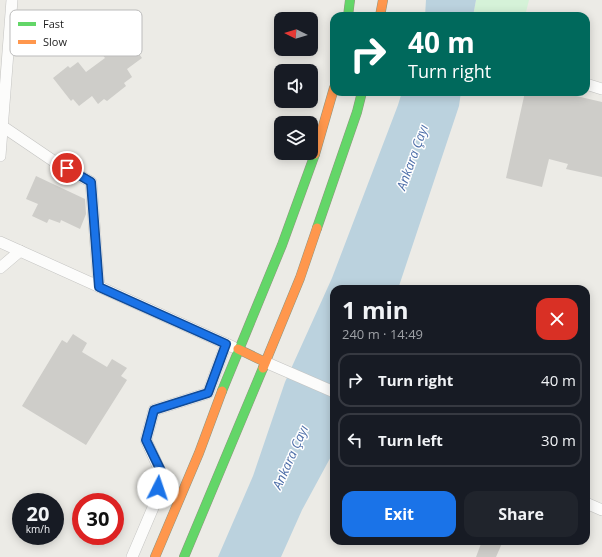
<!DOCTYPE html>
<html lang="en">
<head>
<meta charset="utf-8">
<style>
  :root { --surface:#171b24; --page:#20242c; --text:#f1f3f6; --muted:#9ea1a6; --line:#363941; --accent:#1a73e8 }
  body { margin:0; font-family:"Open Sans",sans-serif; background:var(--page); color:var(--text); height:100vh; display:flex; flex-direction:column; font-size:15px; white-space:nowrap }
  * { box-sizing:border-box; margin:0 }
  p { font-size:13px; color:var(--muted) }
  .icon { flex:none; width:22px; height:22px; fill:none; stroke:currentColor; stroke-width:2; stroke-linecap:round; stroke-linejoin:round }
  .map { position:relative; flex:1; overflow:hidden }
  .sheet { position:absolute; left:330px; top:285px; width:260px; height:260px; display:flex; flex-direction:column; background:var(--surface); border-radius:12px; box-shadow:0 2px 10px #0003 }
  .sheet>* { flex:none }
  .guide { position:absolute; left:330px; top:12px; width:260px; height:84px; border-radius:12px; box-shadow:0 2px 10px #0003; background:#00695c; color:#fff; overflow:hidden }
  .needle { width:26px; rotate:275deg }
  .tools { position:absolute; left:274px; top:12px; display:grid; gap:8px }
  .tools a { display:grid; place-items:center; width:44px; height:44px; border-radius:8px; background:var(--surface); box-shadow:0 2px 10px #0003; font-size:20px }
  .speed { position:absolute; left:12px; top:493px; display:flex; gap:8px; font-size:20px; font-weight:700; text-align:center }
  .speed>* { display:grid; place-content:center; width:52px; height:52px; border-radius:50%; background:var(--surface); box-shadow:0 2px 10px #0003; line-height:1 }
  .speed small { font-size:10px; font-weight:400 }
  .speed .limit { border:6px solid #d22; background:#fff; color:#111 }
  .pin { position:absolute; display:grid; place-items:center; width:34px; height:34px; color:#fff; margin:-17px; border:2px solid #fff; border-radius:50%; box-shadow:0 1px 4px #0007 }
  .me { position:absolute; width:44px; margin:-22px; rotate:4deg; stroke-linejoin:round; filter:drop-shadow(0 0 3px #0008) }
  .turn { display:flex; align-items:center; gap:14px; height:84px; padding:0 12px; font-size:18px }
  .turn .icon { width:52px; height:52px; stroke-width:2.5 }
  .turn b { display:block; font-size:28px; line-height:34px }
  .round { display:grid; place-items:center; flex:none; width:42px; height:42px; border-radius:12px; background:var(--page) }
  .summary { display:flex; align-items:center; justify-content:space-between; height:68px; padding:0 12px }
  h1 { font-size:24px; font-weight:700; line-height:30px }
  .button { display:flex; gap:8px; margin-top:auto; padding:8px 12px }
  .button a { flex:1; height:46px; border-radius:12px; background:var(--accent); color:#fff; font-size:16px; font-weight:700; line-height:46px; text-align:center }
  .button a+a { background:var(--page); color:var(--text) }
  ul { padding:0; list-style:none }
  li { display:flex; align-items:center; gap:12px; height:54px; margin:0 8px 6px; padding:0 4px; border:2px solid var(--line); border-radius:12px }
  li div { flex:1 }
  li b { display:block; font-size:15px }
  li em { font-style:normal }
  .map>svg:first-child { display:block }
  .park { fill:#d5f2d8 }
  .water { fill:#bbd2de }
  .building { fill:#cecdc9 }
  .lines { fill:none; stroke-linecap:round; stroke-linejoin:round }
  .street-casing { stroke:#c4c4c2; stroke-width:12 }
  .fast-casing { stroke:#90957f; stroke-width:10 }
  .slow-casing { stroke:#90957f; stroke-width:10 }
  .street { stroke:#fcfcfb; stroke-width:11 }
  .fast { stroke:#63d668; stroke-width:9 }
  .slow { stroke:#ff974d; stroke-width:9 }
  .route-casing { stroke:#114b97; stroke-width:10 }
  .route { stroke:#1a73e8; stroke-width:7 }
  .labels { text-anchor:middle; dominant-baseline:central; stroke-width:3; stroke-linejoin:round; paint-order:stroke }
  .water-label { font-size:13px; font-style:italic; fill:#4e6fa9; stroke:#fff }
  .key { fill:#fff; stroke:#bbb; stroke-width:1 }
  .key-label { font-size:11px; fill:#1d1d1d }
</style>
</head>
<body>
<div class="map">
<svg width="602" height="557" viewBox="0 0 602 557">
  <rect width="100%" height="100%" fill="#ecebe6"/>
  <polygon class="park" points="476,0 529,0 525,16 473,16"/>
  <g class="water">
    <polygon points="426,0 476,0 473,16 425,16"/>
    <polygon points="402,92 461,92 459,106 398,289 334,289 334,451 302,510 281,557 218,557 253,476 285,382 332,278 398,105"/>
  </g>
  <g class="building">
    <polygon points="116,24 142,58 127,69 132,77 124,83 126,86 107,101 104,99 98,104 92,96 79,106 73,99 71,101 53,78 68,66 70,68 78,62 86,72 105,58 94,44 104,36 102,35"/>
    <polygon points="525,92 559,92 602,102 602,177 566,169 568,164 549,159 542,187 506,178"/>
    <polygon points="36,176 85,199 86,214 80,229 61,220 60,223 49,219 47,223 32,216 38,204 26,199"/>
    <polygon points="73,334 87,343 82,352 107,367 112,359 127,368 121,376 127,380 86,445 22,406 62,340 67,343"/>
    <polygon points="482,541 503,541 496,557 476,557"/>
  </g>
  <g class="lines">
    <g class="street-casing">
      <g id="street">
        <polyline points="586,84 602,89"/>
        <polyline points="2,126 55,162 91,182 99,287"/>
        <polyline points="0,156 12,0"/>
        <polyline points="0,242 233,347"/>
        <polyline points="0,268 20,251"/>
        <polyline points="265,362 334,392"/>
        <polyline points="586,503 602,510"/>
        <polyline points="132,557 155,503 161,473 146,440 154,410 208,393 226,344"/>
      </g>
    </g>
    <g class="fast-casing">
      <g id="fast">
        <polyline points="348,16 350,0"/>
        <polyline points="317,228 357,112 362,92"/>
        <polyline points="222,391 282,245 315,154"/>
        <polyline points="184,557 263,368"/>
      </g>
    </g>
    <g class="slow-casing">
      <g id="slow">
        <polyline points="380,16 383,0"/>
        <polyline points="315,154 334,88"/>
        <polyline points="238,349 265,362"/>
        <polyline points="263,368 300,278 317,228"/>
        <polyline points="155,557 199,453 222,391"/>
      </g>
    </g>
    <use href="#street" class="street"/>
    <use href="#fast" class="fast"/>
    <use href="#slow" class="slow"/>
  </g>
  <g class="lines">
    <g class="route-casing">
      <polyline id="route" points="67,168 91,182 99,287 226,344 208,393 154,410 146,440 162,473 158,488"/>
    </g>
    <use href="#route" class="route"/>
  </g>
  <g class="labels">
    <g class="water-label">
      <text transform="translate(412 157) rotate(-70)">Ankara Çayı</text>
      <text transform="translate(290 457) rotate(-66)">Ankara Çayı</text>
    </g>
  </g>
  <rect x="10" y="10" width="132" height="46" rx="6" class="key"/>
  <rect x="18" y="22" width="18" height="4" fill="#63d668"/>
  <rect x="18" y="40" width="18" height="4" fill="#ff974d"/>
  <g class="key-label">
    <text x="43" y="28">Fast</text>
    <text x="43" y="46">Slow</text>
  </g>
</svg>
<div class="tools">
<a><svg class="needle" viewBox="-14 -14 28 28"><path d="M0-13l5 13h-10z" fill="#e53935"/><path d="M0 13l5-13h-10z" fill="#9ea1a6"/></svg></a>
<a><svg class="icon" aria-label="sound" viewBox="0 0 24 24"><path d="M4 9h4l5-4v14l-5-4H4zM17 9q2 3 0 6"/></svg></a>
<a><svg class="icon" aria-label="layers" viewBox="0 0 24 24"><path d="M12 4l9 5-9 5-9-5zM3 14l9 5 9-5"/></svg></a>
</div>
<div class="speed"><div>20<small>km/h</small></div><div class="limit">30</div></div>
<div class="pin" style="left:67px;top:168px;background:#d93025"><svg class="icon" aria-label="arrive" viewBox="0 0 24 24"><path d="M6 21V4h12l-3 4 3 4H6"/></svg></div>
<svg class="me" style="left:158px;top:488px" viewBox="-20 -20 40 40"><circle r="19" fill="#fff"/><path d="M0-13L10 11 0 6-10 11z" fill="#1a73e8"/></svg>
<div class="guide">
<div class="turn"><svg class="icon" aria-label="right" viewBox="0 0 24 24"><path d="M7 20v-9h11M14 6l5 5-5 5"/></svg><div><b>40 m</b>Turn right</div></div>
</div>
<section class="sheet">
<div class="summary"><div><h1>1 min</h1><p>240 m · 14:49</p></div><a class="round" style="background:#d93025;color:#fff"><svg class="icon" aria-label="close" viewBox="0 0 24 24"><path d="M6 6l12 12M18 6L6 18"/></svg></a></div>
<ul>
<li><svg class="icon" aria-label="right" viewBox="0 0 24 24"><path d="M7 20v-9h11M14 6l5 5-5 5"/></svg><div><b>Turn right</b></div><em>40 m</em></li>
<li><svg class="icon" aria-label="left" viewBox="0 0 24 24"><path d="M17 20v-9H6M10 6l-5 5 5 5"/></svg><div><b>Turn left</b></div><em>30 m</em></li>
</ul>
<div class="button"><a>Exit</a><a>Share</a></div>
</section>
</div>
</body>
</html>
